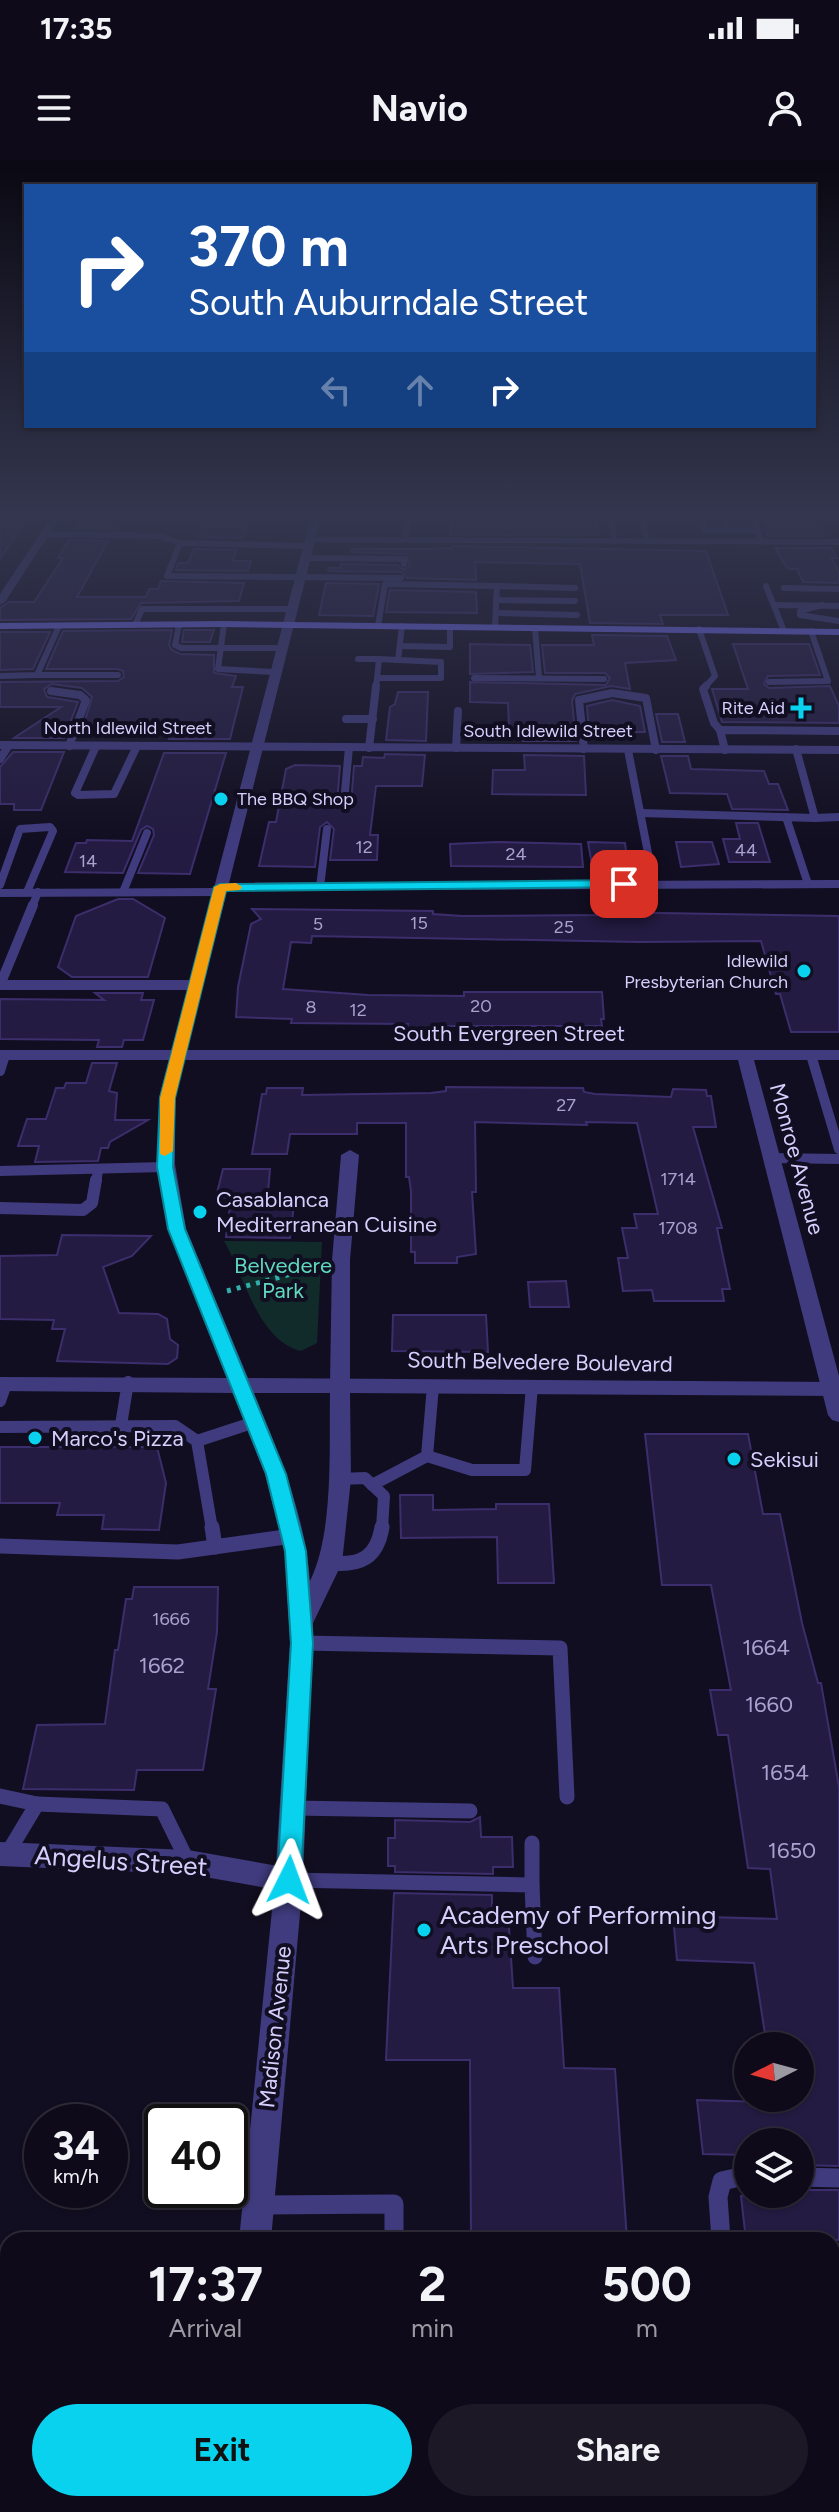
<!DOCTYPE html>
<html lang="en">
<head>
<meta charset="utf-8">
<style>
  :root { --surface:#0e0a19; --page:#1c1826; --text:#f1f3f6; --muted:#9b9aa2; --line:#2e2b38; --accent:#09d2ef }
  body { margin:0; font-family:Figtree,sans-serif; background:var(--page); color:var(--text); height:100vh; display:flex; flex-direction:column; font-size:30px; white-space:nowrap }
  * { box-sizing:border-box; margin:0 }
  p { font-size:26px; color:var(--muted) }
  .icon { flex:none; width:44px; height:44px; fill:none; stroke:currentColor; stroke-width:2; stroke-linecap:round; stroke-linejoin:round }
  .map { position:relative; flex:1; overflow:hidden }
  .panel { position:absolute; left:0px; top:2072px; width:840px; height:280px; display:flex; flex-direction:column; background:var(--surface); border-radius:24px 24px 0 0; box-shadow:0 2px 6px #0004,0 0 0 2px var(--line) }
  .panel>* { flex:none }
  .banner { position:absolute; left:24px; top:24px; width:792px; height:244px; border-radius:0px; box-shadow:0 2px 6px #0004,0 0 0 2px var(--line); background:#1a4fa0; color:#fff; overflow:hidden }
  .needle { width:52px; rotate:264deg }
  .controls { position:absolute; left:734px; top:1872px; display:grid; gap:16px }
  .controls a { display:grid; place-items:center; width:80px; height:80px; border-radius:50%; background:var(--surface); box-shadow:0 2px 6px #0004,0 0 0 2px var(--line); font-size:40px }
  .speed { position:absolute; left:24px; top:1944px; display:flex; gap:16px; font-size:40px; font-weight:700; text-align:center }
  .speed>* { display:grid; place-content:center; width:104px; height:104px; border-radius:50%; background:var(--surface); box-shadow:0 2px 6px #0004,0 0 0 2px var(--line); line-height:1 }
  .speed small { font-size:20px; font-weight:400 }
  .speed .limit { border:4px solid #111; border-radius:12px; background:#fff; color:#111 }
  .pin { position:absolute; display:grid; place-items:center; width:68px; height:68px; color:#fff; margin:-34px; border-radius:16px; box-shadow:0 4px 12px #0006 }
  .me { position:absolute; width:88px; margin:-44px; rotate:3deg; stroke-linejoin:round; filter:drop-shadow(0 0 6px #0008) }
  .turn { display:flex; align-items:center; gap:28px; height:168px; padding:0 32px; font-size:36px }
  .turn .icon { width:104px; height:104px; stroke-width:2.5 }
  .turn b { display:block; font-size:56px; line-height:68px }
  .lanes { display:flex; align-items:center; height:76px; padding:0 32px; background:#0003; justify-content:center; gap:40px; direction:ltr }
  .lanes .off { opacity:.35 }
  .eta { display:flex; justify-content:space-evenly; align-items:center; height:136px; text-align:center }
  .eta b { font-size:48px; font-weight:700; line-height:56px }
  .action { display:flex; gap:16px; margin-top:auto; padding:16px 32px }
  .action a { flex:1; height:92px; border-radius:48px; background:var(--accent); color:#111; font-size:32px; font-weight:700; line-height:92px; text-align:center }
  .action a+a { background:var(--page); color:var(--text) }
  .status { display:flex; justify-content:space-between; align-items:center; height:56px; padding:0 40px; background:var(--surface); direction:ltr }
  .status svg { height:22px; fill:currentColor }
  header { display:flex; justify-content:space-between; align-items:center; height:104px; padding:0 32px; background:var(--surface); font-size:36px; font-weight:700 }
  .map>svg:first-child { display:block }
  .green { fill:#112a2a }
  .building { fill:#231b41; stroke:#3c2e6c; stroke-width:2 }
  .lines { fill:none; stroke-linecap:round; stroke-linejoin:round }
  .path { stroke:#32aeaa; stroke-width:5; stroke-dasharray:4 6; stroke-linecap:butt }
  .service-far5 { stroke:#3f3b7e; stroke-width:6 }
  .service-far4 { stroke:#3f3b7e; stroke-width:8 }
  .service-far3 { stroke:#3f3b7e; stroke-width:10 }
  .service-far2 { stroke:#3f3b7e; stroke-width:12 }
  .service-far1 { stroke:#3f3b7e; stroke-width:15 }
  .service { stroke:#3f3b7e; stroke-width:19 }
  .minor { fill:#3f3b7e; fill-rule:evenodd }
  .tertiary { fill:#3f3b7e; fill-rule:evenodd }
  .secondary { fill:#726af9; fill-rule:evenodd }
  .route { fill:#09d2ef; stroke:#06889b; stroke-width:2 }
  .slow { fill:#f59e0b }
  .poi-dot { fill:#09d2ef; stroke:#120e21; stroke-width:3 }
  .labels { text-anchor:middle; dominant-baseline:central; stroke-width:8; stroke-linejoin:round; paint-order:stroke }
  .far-poi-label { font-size:18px; fill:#d6cffd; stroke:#120e21; text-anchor:end }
  .far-street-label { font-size:18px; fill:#d6cffd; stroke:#120e21 }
  .number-label { font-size:18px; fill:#a9a2ce }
  .street-label { font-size:22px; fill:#d6cffd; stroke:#120e21 }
  .poi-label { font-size:22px; fill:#d6cffd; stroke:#120e21; text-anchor:start }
  .park-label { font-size:22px; fill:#5edabf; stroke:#120e21 }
  .near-number-label { font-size:22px; fill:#a9a2ce }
  .near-street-label { font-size:26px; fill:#d6cffd; stroke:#120e21 }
  .near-poi-label { font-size:26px; fill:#d6cffd; stroke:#120e21; text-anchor:start }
</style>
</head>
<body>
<div class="status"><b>17:35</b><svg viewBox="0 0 49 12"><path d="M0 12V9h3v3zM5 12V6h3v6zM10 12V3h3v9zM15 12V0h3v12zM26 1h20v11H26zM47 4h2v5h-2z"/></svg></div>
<header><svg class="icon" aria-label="menu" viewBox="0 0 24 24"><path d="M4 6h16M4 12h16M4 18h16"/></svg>Navio<svg class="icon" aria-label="person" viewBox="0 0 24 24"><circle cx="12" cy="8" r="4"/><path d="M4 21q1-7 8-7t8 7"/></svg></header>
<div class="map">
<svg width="839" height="2352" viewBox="0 0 839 2352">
  <rect width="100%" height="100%" fill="#120e21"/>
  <path class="green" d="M224,1081l98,1 -5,101 -16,8c-43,-10 -57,-76 -77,-110z"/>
  <g class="building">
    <polygon points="0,353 31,353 0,399"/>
    <polygon points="86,353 111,353 105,363 116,365 114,369 76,369"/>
    <polygon points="209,353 253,353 242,378 199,377"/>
    <polygon points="762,353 812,353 825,376 768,376 766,372 770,372"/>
    <polygon points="481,356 589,356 591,362 596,362 599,375 451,375 451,359 481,359"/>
    <polygon points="69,380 108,381 77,437 146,437 149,429 158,429 161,421 244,423 239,441 141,443 131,459 0,460 0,448 9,442 34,442 63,398 58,398"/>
    <polygon points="452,386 706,391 728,455 660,455 663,464 590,463 580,404 475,402 476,420 407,418 401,412 328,411 329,408 341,408 341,404 398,405 403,410 410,406 406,394 352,392 351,389 429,389 452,388"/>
    <polygon points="775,388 831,388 837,398 831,398 839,412 839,423 803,422 797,409 789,409 784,404"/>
    <polygon points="194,389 237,390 232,401 251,401 248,411 176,410 178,403 188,403"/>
    <polygon points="326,423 379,424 373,456 319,455"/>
    <polygon points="390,430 476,432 477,453 386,452"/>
    <polygon points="172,470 169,485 172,490 180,494 214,495 214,513 236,516 232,527 243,527 230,579 169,579 171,572 82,571 92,537 82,528 52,524 44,529 47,537 78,542 64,578 14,578 61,547 0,547 0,522 118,521 124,517 123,511 118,509 46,509 63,471"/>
    <polygon points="184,470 214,470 210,482 182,482"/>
    <polygon points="0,472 50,472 33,509 0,510"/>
    <polygon points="592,475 667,476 676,500 625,503 630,529 611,526 575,534 572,541 576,581 523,581 523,575 509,568 508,543 470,542 470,522 606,525 610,518 605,513 545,513 542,485 594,485"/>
    <polygon points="470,484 530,485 533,512 470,514"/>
    <polygon points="733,484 809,484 820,515 768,516 764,524 769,528 830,526 839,546 839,563 722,562 712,529 748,529"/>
    <polygon points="398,532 428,532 426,581 386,580 390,547 395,544"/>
    <polygon points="612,540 640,546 645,572 589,572 587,546"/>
    <polygon points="656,554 678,554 685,582 662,582"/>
    <polygon points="13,592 64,592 41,650 14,650 14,644 0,644 0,607"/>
    <polygon points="164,593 226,593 190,714 138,713 154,675 153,669 147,666 141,670 123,713 65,712 76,683 86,683 87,680 132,681"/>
    <polygon points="385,594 425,595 422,626 376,626 370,675 378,675 377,700 330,700 334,669 327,662 320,667 315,707 259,706 269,662 276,662 286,609 295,605 340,606 337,643 344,650 351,644 354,606 362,606 363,597 384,598"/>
    <polygon points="524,595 584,596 586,635 492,634 493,610 525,610"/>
    <polygon points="661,596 688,596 691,609 764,611 769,624 778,624 788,650 732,649 727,634 670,633"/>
    <polygon points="736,663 758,663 770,702 729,702 723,679 740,679"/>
    <polygon points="498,682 581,684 583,707 451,706 450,684"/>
    <polygon points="588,682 625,683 628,706 592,705"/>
    <polygon points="676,682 712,682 719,704 681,707"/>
    <polygon points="118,739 133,739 165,758 148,817 72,817 58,807 76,756"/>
    <polygon points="252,749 433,751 433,754 462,756 599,755 599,752 839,756 839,872 791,872 780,834 776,834 761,781 639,782 312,776 311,783 291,782 283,829 368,835 464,836 464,832 602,832 604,859 601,859 602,866 436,866 436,869 407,869 408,864 291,863 292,859 236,857 238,827 251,764 261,759"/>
    <polygon points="95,833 143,833 141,840 154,840 143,880 124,880 122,887 97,887 99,880 0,879 0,839 104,840"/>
    <polygon points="92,903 117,903 109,931 117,933 115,960 148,960 110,982 108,988 101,988 98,1001 35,1002 39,986 18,986 27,959 46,959 56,928 64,928 66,923 86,923"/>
    <polygon points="446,927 583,928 584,932 595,934 671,937 673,929 706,930 707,936 711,936 716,967 693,967 722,1068 717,1068 730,1129 722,1129 724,1141 654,1141 652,1130 623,1131 618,1098 628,1098 622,1068 637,1068 634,1054 658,1054 637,963 586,962 587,965 475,962 476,1032 472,1032 476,1094 457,1097 457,1103 415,1103 415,1092 411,1092 411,1031 409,1017 406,1017 406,963 357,963 357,974 290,974 287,994 252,994 262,934 266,934 267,928 303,928 302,935 431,933 446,931"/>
    <polygon points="223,1009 270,1009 267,1044 294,1044 290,1078 226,1077 231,1038 216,1037"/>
    <polygon points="62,1075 151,1076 132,1096 103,1107 119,1153 158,1154 167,1159 170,1179 178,1185 177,1198 168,1204 57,1201 65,1169 52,1169 54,1160 0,1159 0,1096 57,1095"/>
    <polygon points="566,1121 569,1147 530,1147 528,1122"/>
    <polygon points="393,1155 486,1155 488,1192 392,1191"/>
    <polygon points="645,1274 748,1274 763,1354 780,1354 802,1463 818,1523 821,1523 839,1627 839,2006 800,2005 800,1982 748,1982 748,1995 703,1994 697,1940 800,1943 800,1886 785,1886 784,1875 765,1874 754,1803 677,1800 673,1756 777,1759 770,1709 748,1708 728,1575 718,1575 710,1530 731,1530 711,1425 662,1425"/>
    <polygon points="0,1287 157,1287 166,1323 159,1370 102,1369 104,1355 57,1355 60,1343 0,1343"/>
    <polygon points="400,1335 433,1335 433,1350 496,1349 496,1344 549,1344 554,1423 498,1423 497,1377 401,1378"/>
    <polygon points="134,1427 218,1427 217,1472 208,1529 216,1529 203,1610 137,1610 134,1630 23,1629 37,1565 105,1564 115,1490 118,1490 126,1439 132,1439"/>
    <polygon points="480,1657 481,1677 512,1677 513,1707 493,1707 493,1714 395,1712 395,1706 388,1706 388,1678 395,1678 395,1660 470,1662"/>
    <polygon points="394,1733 492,1735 492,1752 508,1752 513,1828 559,1828 564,1908 615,1909 627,2080 471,2080 470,1900 386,1900"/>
    <polygon points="800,2030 839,2030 839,2080 746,2080 741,2036 800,2037"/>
  </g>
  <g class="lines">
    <polyline class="path" points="227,1131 318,1107"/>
    <g class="service-far5">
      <polyline points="611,353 614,381"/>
      <polyline points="641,353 647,381"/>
      <polyline points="701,353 704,370 758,371"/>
      <polyline points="723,353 728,371"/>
      <polyline points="753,353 760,379"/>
      <polyline points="44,374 160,376 180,383 309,386"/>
      <polyline points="405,379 410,353"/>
      <polyline points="180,383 167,416 401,418"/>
      <polyline points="305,398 404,399 404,404"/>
      <polyline points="497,426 575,428"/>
      <polyline points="766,426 784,471"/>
      <polyline points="784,428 839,429"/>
      <polyline points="496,440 575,441"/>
      <polyline points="774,445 839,446"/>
      <polyline points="822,445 800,451 800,455 839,461"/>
      <polyline points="496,453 577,455"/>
      <polyline points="224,464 218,509 274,512"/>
      <polyline points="135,465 142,449 291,449"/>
      <polyline points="179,465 175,485 181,488 281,488"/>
      <polyline points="378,466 385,424 497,426 495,467"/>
      <polyline points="535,468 539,518"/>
      <polyline points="699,469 715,516 704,528"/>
      <polyline points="400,486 450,487 450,467"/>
      <polyline points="358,499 379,499"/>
      <polyline points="37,515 118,515"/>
      <polyline points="0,516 37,515 59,466"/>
      <polyline points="377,518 441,518 441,502 398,500"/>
      <polyline points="474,518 604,519"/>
      <polyline points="769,522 828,521 811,471"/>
      <polyline points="376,528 379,499 398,500 402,466"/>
    </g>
    <g class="service-far4">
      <polyline points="706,526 703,529 714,563 720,570"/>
      <polyline points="51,531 80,535 86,540 69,586"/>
      <polyline points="346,559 373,559"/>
      <polyline points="96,586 75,633 78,635 114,634 137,586"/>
      <polyline points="369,588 376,526"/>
      <polyline points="456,588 458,551"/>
      <polyline points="584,589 579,540 612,533 646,538 656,590"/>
      <polyline points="628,590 654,724"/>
      <polyline points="725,590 720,570 839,571"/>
      <polyline points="0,599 9,585"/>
      <polyline points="344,643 349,587"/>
      <polyline points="641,653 815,658 796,589"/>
      <polyline points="786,657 808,724"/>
      <polyline points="815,658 839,657"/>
      <polyline points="0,725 20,669 50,667 53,671 27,732"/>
      <polyline points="320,727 327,669"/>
      <polyline points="123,732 147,673"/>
      <polyline points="32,747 38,732"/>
    </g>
    <g class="service-far3">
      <polyline points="0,825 33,745"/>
      <polyline points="2,825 196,825"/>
      <polyline points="811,895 839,989"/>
      <polyline points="0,911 5,895"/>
      <polyline points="771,998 839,999"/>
      <polyline points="0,1011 165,1007"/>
      <polyline points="96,1022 98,1011"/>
    </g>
    <g class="service-far2">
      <polyline points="0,1048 83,1050 92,1043 96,1020"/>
      <polyline points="0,1241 6,1224"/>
      <polyline points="121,1265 128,1222"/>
      <polyline points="0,1267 175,1266 197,1281 212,1369"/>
      <polyline points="197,1281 255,1262"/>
      <polyline points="427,1296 472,1310 525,1310 532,1226"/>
      <polyline points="340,1319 365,1318 384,1336 382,1369"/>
      <polyline points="372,1325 427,1296 433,1226"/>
    </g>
    <g class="service-far1">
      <polyline points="212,1367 215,1387"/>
      <polyline points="0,1386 178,1392 292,1376"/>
      <path d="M330,1403c30,3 47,-5 52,-36"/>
      <polyline points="302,1483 560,1488 567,1637"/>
      <polyline points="0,1636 37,1644"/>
      <polyline points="293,1648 470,1651"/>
      <polyline points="532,1683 532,1725"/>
      <polyline points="7,1694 37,1644 162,1649 188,1702"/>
      <polyline points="289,1720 532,1725 535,1797"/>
    </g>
    <g class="service">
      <polyline points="800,2017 839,2018"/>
      <polyline points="261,2045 394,2044 394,2080"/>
      <polyline points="721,2080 718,2037 722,2021 748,2015"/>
      <polyline points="832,2232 839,2232"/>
      <polyline points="397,2344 398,2352"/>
    </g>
    <g class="minor">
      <polygon points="54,353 63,353 5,442 0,445 0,434"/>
      <polygon points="308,377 839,379 839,385 311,382"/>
      <polygon points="0,581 839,586 839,594 0,589"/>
      <polygon points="839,720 839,728 225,731 219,736 0,737 0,729 214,728 220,723"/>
      <polygon points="0,890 839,890 839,900 754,900 839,1216 839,1262 832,1260 828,1255 738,900 0,900"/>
      <polygon points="350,990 359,995 350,1100 350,1224 347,1229 333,1229 330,1224 332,1100 341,995"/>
      <polygon points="0,1682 188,1690 289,1708 299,1711 303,1720 299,1729 289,1732 188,1714 0,1706"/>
    </g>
    <g class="tertiary">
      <path d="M312,353h10l-147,585v66l11,65 62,149 591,4v14l-489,-3 1,86 -9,84 -29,60 -10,257 -32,360h-32l36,-360 15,-237 -5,-92 -20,-77 -32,-81 -233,-2v-14l227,1 -59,-149 -10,-65 1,-66zM254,1233h76c-1,55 4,139 -20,188 -5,-67 -31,-127 -56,-188z"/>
      <polygon points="218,2344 254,2344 253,2352 217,2352"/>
    </g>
    <polygon class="secondary" points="224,461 839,469 839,475 224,467 0,469 0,463"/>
  </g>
  <linearGradient id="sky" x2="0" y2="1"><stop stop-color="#0a0812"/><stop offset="0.52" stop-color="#33364e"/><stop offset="1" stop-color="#33364e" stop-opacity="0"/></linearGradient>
  <rect width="839" height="682" fill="url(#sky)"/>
  <polygon class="route" points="624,720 628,722 628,727 226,731 175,938 173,1007 185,1069 286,1314 306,1391 313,1483 301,1720 298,1728 289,1731 280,1728 277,1720 291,1483 285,1391 266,1314 168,1069 157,1007 160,938 214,727 220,724"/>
  <polygon class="slow" points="236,723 242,727 240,730 226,731 175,938 173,991 165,996 160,994 160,938 214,727 220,724"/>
  <g class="poi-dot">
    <path d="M797 536h8v8h8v8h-8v8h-8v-8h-8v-8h8z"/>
    <circle cx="221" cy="639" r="8"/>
    <circle cx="804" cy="811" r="8"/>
    <circle cx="200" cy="1052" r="8"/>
    <circle cx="35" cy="1278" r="8"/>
    <circle cx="734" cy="1299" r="8"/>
    <circle cx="424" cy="1770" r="8"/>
  </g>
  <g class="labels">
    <g class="far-poi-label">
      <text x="785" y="548">Rite Aid</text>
      <text x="237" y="639" text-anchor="start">The BBQ Shop</text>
      <text x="788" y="801">Idlewild<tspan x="788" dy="21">Presbyterian Church</tspan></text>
    </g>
    <g class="far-street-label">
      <text x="128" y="568">North Idlewild Street</text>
      <text x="548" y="571">South Idlewild Street</text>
    </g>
    <g class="number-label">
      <text x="364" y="687">12</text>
      <text x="746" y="690">44</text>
      <text x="516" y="694">24</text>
      <text x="88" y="701">14</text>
      <text x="419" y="763">15</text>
      <text x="318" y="764">5</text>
      <text x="564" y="767">25</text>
      <text x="481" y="846">20</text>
      <text x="311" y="847">8</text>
      <text x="358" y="850">12</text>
      <text x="566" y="945">27</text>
      <text x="678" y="1019">1714</text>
      <text x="678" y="1068">1708</text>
      <text x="171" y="1459">1666</text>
    </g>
    <g class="street-label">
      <text x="509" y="873">South Evergreen Street</text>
      <text transform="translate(797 999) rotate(75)">Monroe Avenue</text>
      <text transform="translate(540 1202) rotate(1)">South Belvedere Boulevard</text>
      <text transform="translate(275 1867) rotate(-84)">Madison Avenue</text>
    </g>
    <g class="poi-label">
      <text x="216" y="1039">Casablanca<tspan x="216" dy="25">Mediterranean Cuisine</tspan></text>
      <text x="51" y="1278">Marco's Pizza</text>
      <text x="750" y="1299">Sekisui</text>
    </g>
    <g class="park-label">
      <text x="283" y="1105">Belvedere<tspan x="283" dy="25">Park</tspan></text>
    </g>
    <g class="near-number-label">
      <text x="766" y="1487">1664</text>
      <text x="162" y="1505">1662</text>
      <text x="769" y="1544">1660</text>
      <text x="785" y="1612">1654</text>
      <text x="792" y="1690">1650</text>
    </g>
    <g class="near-street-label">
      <text transform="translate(121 1701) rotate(4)">Angelus Street</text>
    </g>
    <g class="near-poi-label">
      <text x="440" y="1755">Academy of Performing<tspan x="440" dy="30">Arts Preschool</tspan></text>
    </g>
  </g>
</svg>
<div class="controls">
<a><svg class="needle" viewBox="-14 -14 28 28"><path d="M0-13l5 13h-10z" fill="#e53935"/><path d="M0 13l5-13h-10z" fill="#9b9aa2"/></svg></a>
<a><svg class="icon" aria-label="layers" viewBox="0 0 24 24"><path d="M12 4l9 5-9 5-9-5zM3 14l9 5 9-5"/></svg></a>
</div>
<div class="speed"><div>34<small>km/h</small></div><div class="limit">40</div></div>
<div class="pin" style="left:624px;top:724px;background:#d93025"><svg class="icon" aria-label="arrive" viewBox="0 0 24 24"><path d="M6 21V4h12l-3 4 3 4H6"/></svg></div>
<svg class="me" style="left:289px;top:1720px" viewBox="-20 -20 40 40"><path d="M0-17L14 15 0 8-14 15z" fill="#09d2ef" stroke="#fff" stroke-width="4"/></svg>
<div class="banner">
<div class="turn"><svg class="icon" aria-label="right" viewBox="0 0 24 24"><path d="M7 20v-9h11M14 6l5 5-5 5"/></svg><div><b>370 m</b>South Auburndale Street</div></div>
<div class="lanes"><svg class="icon off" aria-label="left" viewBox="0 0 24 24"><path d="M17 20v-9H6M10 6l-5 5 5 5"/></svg><svg class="icon off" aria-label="ahead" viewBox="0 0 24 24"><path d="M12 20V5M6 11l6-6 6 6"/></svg><svg class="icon" aria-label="right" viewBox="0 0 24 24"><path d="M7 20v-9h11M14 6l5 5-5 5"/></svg></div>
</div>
<section class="panel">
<div class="eta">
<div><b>17:37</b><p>Arrival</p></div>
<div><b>2</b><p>min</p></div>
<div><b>500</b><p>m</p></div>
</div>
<div class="action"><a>Exit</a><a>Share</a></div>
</section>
</div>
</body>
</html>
